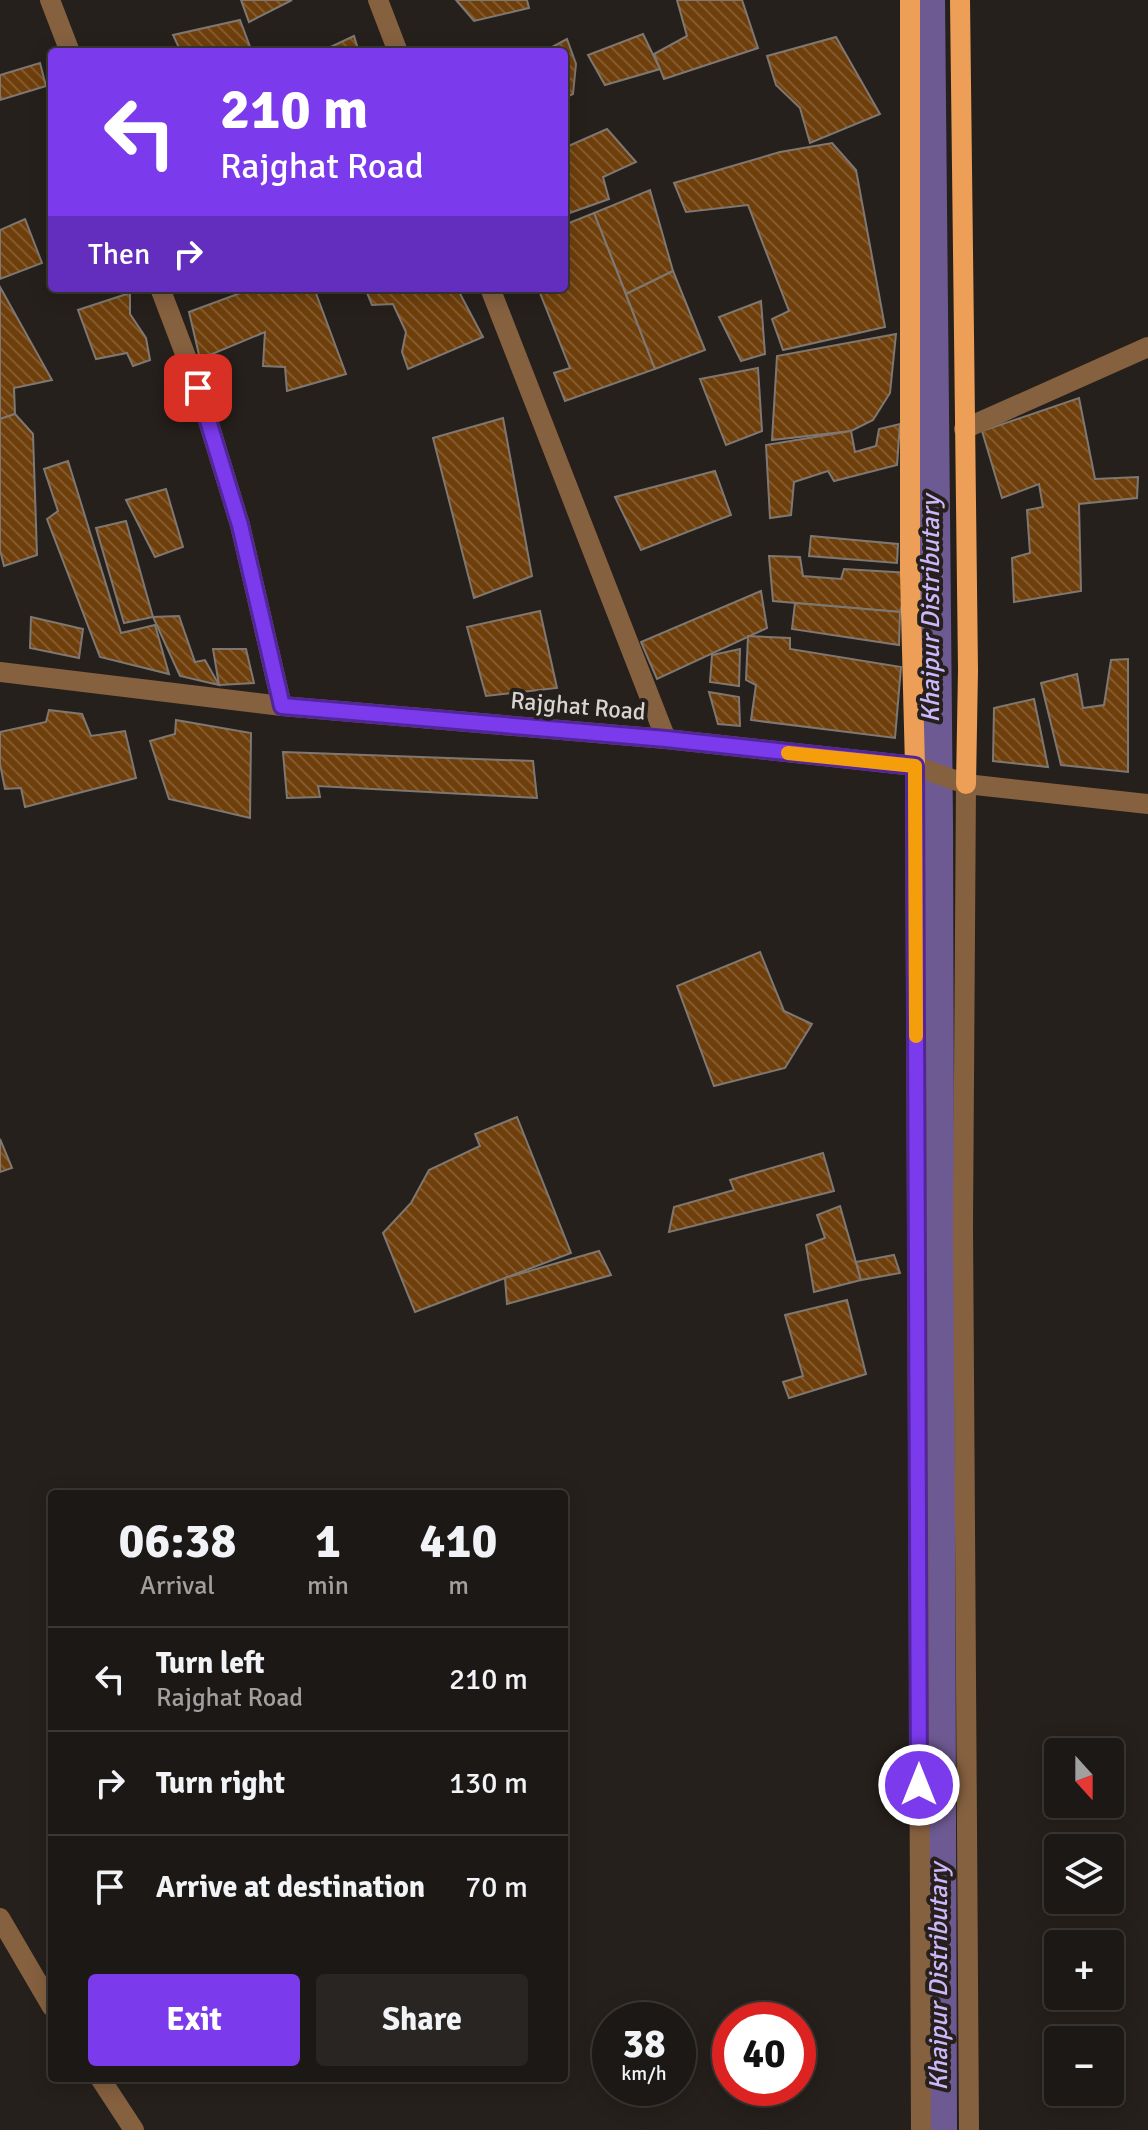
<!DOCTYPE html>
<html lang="en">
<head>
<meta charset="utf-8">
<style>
  :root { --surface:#1c1815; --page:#292522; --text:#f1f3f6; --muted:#a0a0a0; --line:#3a3734; --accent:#7c3aed }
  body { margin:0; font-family:Signika,sans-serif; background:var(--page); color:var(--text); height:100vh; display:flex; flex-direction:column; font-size:30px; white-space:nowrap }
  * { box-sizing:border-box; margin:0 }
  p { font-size:26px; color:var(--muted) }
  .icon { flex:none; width:44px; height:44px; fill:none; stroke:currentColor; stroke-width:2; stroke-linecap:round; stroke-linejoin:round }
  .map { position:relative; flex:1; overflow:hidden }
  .panel { position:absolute; left:48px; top:1490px; width:520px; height:592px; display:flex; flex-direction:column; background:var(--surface); border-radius:8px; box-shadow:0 4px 20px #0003,0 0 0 2px var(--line) }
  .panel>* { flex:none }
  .hud { position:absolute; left:48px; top:48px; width:520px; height:244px; border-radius:8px; box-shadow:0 4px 20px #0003,0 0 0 2px var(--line); background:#7c3aed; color:#fff; overflow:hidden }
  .needle { width:52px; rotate:159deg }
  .buttons { position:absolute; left:1044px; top:1738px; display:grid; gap:16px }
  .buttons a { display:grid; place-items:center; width:80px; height:80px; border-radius:8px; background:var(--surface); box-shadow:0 4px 20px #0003,0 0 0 2px var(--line); font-size:40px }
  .speed { position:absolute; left:592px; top:2002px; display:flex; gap:16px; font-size:40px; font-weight:700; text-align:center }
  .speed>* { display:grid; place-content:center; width:104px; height:104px; border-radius:50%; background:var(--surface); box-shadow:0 4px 20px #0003,0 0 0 2px var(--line); line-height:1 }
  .speed small { font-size:20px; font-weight:400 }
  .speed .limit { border:12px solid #d22; background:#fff; color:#111 }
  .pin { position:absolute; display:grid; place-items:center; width:68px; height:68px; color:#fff; margin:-34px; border-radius:16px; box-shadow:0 4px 12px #0006 }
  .me { position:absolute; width:88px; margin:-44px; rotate:0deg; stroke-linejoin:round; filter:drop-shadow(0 0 6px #0008) }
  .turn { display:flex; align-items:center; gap:28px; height:168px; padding:0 40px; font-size:36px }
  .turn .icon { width:104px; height:104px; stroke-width:2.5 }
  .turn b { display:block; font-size:56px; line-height:68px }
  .then { display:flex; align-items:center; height:76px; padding:0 40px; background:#0003; gap:16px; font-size:30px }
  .eta { display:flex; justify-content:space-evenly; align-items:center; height:136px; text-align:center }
  .eta b { font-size:48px; font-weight:700; line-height:56px }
  .action { display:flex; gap:16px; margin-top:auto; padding:16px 40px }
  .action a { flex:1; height:92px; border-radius:8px; background:var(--accent); color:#fff; font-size:32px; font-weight:700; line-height:92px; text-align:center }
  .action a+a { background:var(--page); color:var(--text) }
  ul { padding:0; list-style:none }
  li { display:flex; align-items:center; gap:24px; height:104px; padding:0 40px; border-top:2px solid var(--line) }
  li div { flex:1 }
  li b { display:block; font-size:30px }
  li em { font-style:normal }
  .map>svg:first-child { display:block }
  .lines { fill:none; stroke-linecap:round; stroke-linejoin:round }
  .canal { stroke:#6e5a93; stroke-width:34 }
  .building { fill:url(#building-back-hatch); stroke:#7f7872; stroke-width:2 }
  .minor { stroke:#866140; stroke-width:20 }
  .major { stroke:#ed9e57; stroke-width:20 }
  .route-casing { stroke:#51269a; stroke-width:20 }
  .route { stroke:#7c3aed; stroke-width:14 }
  .slow { stroke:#f59e0b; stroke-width:14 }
  .labels { text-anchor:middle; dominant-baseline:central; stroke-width:8; stroke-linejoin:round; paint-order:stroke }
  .street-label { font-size:24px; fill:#d8d4d0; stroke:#26201c }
  .water-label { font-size:26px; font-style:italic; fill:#cdb6fa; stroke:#26201c }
</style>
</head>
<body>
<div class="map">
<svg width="1148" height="2130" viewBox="0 0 1148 2130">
  <defs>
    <pattern id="building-back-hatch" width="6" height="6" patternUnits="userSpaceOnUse" patternTransform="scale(2)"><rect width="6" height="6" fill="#6f3f0b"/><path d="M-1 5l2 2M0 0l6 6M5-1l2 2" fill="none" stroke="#835a2e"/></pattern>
  </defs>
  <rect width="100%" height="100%" fill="#26201c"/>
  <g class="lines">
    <polyline class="canal" points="928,0 936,825 940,2130"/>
  </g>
  <g class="building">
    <polygon points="241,0 292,0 249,22"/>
    <polygon points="456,0 527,0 529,8 474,21"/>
    <polygon points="677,0 742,0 758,48 664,79 654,54 687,36"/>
    <polygon points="240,20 252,52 181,52 173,35"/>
    <polygon points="643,34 660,69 605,85 588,55"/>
    <polygon points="354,36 359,52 320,52"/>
    <polygon points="836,37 880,114 810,143 800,108 776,85 767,56"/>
    <polygon points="567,39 576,64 573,94 564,98 564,52 543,52"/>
    <polygon points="40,63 46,86 0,100 0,75"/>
    <polygon points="607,129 636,162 603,177 609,199 564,215 564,148"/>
    <polygon points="832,143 856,170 885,327 783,350 772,319 789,311 748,205 686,212 674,183 780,152"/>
    <polygon points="650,190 673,271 626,294 594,213"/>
    <polygon points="594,213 655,369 565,401 554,373 570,368 538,288 564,288 564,225"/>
    <polygon points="25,219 42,263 0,279 0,230"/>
    <polygon points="673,271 705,350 655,369 626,294"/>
    <polygon points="0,287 52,380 14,388 15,414 0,419"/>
    <polygon points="254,288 314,288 346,374 287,391 285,367 263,366 265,332 200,359 189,312"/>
    <polygon points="365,288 457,288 483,337 408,369 402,352 406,332 393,304 372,305"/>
    <polygon points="130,293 130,314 146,338 150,360 133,366 127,353 96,359 78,310"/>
    <polygon points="761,301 765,354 741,361 719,317"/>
    <polygon points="896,334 890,393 873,420 851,431 772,440 777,356"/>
    <polygon points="758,368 762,431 726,445 700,379"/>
    <polygon points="1079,398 1095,479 1138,477 1137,498 1079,504 1081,591 1014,602 1012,558 1030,553 1027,510 1043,507 1039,484 1002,498 982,431"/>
    <polygon points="15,414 33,434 37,555 4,566 0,550 0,419"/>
    <polygon points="503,418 532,576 474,598 433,438"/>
    <polygon points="900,424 897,465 834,481 828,471 794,482 791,515 770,518 766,445 851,431 855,452 876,446 879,429"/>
    <polygon points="68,461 121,633 155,625 169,674 100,657 47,519 58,511 44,469"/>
    <polygon points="715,471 731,515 641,550 615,497"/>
    <polygon points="166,489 183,547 155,557 126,500"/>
    <polygon points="126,521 153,617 124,623 96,528"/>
    <polygon points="811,536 898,544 897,563 809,556"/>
    <polygon points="769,556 800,557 803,576 841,579 844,569 910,573 900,612 773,601"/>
    <polygon points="761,591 767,628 657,679 641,642"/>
    <polygon points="795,603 900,612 899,645 792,629"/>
    <polygon points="540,611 557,688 486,696 467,627"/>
    <polygon points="179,616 195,662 205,660 219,685 180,676 153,617"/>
    <polygon points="31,617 83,629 79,658 30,648"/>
    <polygon points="748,636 790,638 790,649 901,667 895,738 751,720 756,685 746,680"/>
    <polygon points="213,649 246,649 254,683 219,685"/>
    <polygon points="740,649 739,686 710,682 712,655"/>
    <polygon points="1128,659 1128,772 1061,765 1041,683 1077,674 1083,708 1104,705 1111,660"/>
    <polygon points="709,692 739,697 740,726 718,724"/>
    <polygon points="1034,699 1048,767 993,761 994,708"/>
    <polygon points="49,710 82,714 91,736 125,731 136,778 25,807 21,788 5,789 0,764 0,732 46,722"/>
    <polygon points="176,720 251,733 250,818 169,799 150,741 175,734"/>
    <polygon points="283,752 533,761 537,798 318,786 320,797 287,798"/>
    <polygon points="760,952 784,1011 812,1024 785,1068 714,1086 677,986"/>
    <polygon points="517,1117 571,1253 415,1312 383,1233 411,1203 429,1170 480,1146 475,1134"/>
    <polygon points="0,1139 12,1168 0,1172"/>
    <polygon points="823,1153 834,1191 669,1232 674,1207 734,1190 730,1180"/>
    <polygon points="840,1206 861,1280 814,1292 806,1245 825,1238 817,1215"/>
    <polygon points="599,1251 611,1275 507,1304 505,1278"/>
    <polygon points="894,1255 900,1273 861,1280 856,1262"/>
    <polygon points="847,1300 866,1374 789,1398 783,1382 803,1376 785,1315"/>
  </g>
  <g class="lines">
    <g class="minor">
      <polyline points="50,0 70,52"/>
      <polyline points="378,0 398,52"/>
      <polyline points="160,288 198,388 240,525 282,706"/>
      <polyline points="490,288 666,739"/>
      <polyline points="964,429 1148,347"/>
      <polyline points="0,672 282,706 666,739 915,766 966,784 1148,804"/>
      <polyline points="915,766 921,2130"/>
      <polyline points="966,784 963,1226 969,2130"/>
      <polyline points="0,1918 52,2007"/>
      <polyline points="100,2078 134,2130"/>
    </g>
    <g class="major">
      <polyline points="910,0 910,573 915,766"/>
      <polyline points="960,0 968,670 966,784"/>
    </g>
  </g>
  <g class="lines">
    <g class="route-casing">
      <polyline id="route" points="198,388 240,525 282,706 666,739 915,766 919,1785"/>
    </g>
    <use href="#route" class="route"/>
    <polyline class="slow" points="788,753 915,766 916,1036"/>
  </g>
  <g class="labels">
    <g class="street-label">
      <text transform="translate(578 706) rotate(5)">Rajghat Road</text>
    </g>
    <g class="water-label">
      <text transform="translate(931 609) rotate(-90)">Khaipur Distributary</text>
      <text transform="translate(939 1977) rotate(-90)">Khaipur Distributary</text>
    </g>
  </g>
</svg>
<div class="buttons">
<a><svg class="needle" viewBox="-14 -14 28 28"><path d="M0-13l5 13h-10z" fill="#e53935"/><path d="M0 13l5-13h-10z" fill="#a0a0a0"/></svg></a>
<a><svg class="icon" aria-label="layers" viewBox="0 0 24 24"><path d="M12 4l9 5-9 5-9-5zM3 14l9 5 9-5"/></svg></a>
<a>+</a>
<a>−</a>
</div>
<div class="speed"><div>38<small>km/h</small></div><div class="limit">40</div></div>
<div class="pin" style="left:198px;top:388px;background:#d93025"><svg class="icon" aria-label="arrive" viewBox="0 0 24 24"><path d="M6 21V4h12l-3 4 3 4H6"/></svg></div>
<svg class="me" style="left:919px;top:1785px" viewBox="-20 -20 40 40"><circle r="17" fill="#7c3aed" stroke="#fff" stroke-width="3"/><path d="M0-11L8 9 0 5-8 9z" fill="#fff"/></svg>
<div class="hud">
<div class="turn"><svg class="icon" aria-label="left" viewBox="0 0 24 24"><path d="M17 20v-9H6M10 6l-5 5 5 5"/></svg><div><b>210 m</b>Rajghat Road</div></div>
<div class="then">Then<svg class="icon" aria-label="right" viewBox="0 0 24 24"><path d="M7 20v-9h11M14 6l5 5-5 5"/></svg></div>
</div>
<section class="panel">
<div class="eta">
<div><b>06:38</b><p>Arrival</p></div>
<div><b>1</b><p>min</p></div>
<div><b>410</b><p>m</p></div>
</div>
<ul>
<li><svg class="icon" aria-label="left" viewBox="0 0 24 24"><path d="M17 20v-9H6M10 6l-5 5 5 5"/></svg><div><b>Turn left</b><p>Rajghat Road</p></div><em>210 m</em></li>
<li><svg class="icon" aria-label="right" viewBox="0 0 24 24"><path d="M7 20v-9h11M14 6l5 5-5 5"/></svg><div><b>Turn right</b></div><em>130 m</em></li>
<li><svg class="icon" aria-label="arrive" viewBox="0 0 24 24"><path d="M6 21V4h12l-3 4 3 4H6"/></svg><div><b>Arrive at destination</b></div><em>70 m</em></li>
</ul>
<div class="action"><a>Exit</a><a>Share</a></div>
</section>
</div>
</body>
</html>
